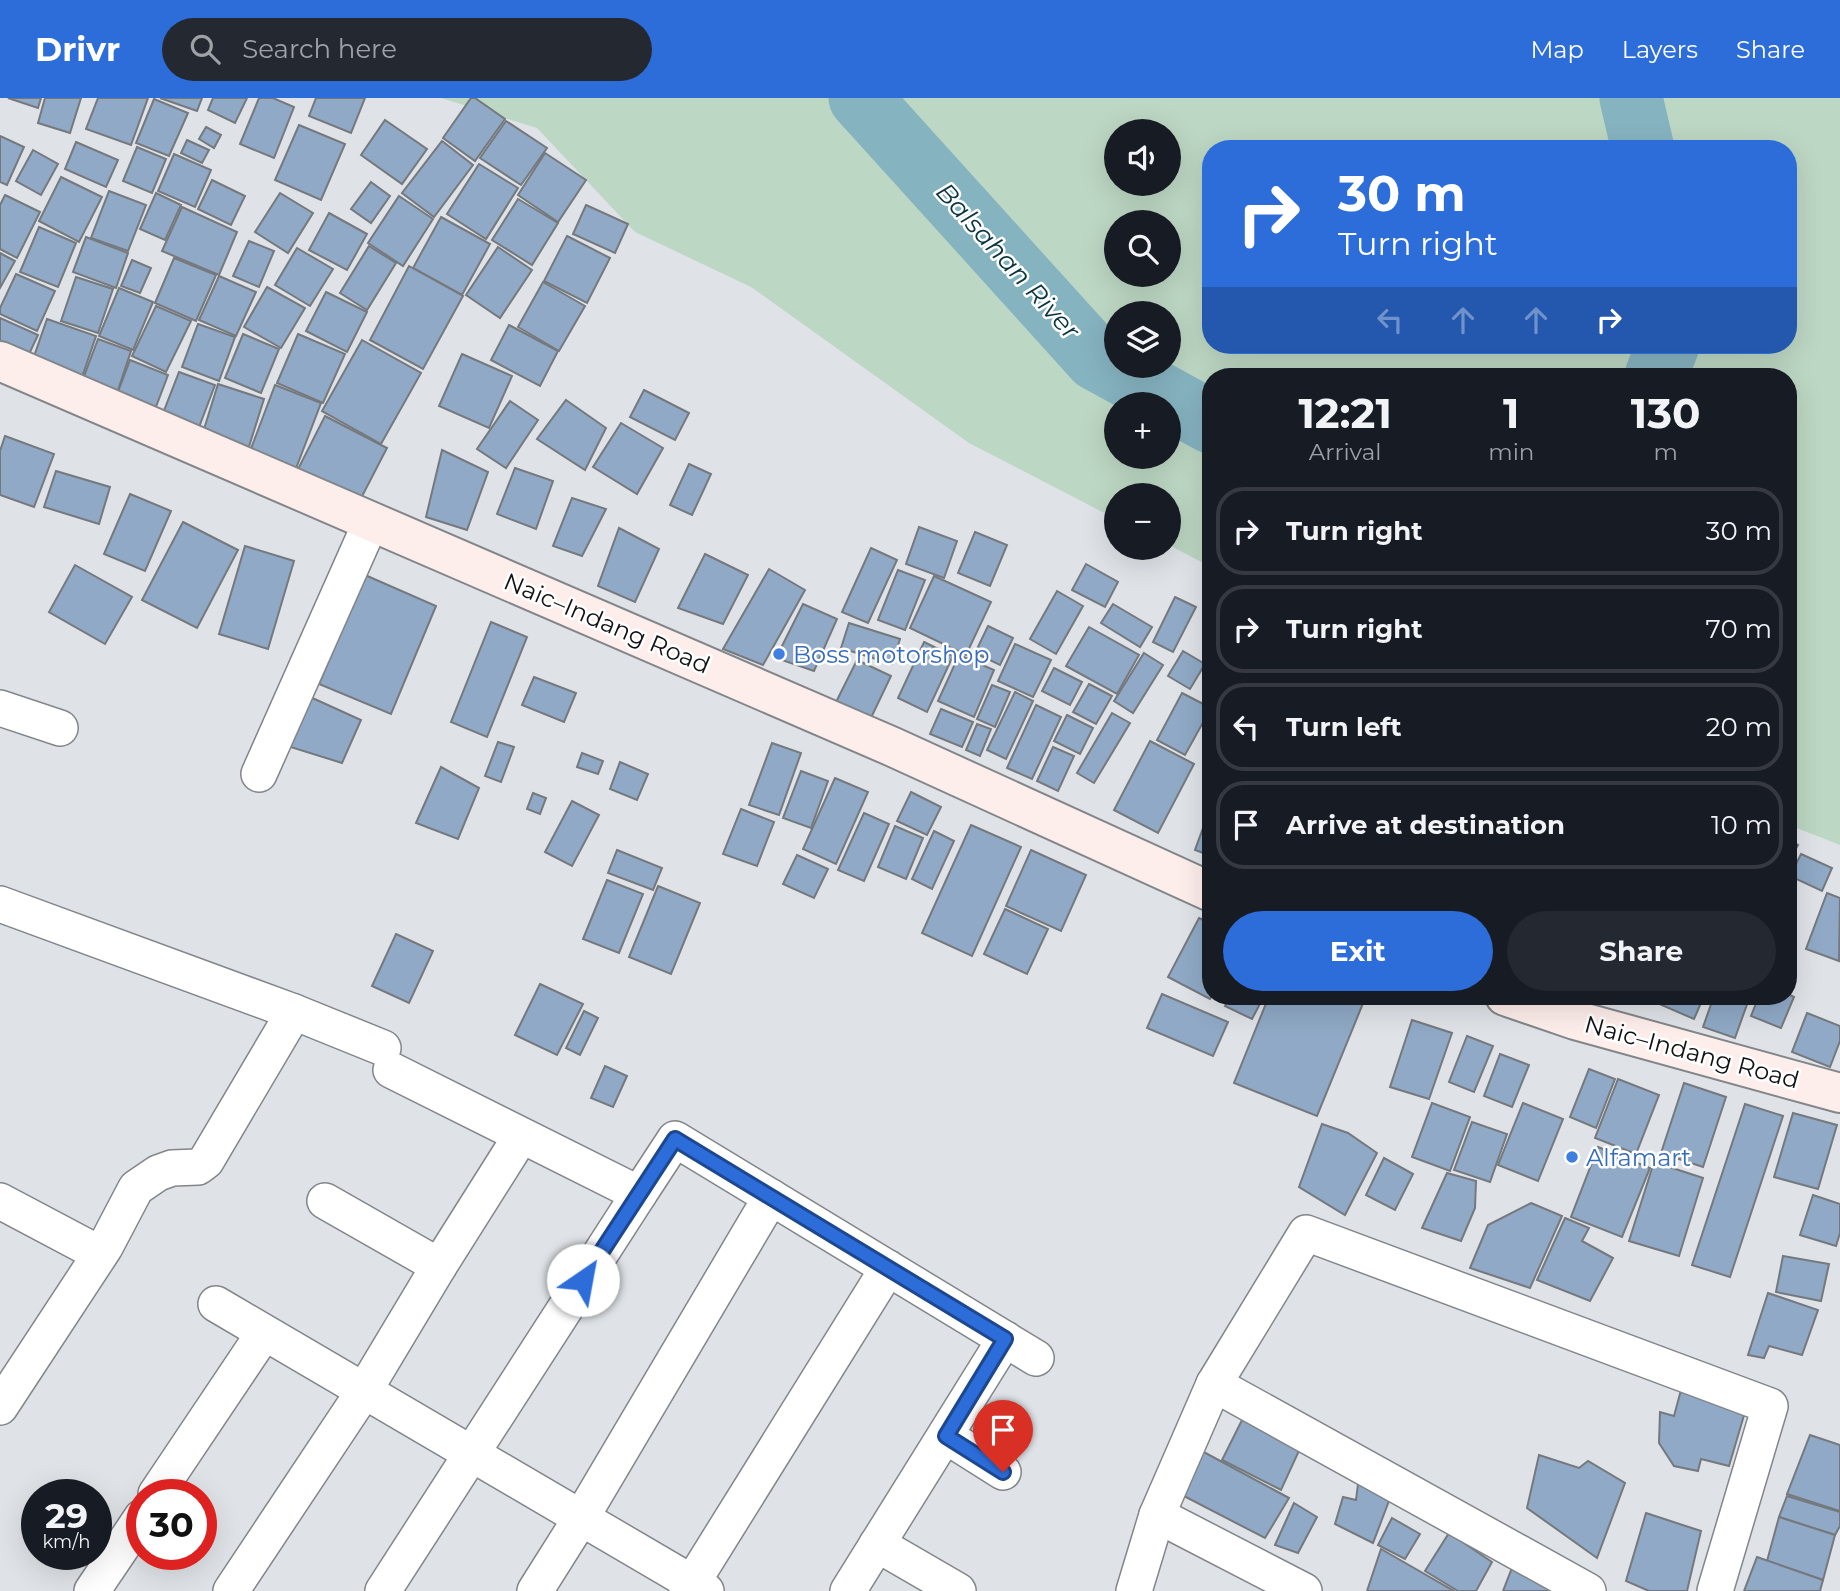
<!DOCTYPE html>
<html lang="en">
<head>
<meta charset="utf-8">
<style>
  :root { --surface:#171b24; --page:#242831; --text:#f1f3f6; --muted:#9ea1a6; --line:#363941; --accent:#2d6dda }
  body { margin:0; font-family:Montserrat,sans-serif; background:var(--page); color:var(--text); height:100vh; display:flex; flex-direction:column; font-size:26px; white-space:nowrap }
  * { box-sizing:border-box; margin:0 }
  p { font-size:23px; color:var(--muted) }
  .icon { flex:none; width:38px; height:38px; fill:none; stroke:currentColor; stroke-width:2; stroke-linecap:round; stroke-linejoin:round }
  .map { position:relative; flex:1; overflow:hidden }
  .sheet { position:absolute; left:1202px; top:270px; width:595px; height:637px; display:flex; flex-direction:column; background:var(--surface); border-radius:28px; box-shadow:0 7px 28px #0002 }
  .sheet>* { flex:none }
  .guide { position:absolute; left:1202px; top:42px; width:595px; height:214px; border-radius:28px; box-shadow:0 7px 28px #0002; background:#2d6dda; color:#fff; overflow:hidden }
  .tools { position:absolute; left:1104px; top:21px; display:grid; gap:14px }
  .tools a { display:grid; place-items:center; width:77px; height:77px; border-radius:50%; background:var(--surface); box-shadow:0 7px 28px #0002; font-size:35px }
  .speed { position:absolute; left:21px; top:1381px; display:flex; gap:14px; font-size:35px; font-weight:700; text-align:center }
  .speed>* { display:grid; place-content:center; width:91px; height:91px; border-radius:50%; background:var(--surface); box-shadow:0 7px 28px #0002; line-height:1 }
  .speed small { font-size:18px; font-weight:400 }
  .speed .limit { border:10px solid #d22; background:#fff; color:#111 }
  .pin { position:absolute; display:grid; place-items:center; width:60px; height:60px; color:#fff; margin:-72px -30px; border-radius:50% 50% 50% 0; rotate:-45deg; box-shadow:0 0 7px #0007 }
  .pin .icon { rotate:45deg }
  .me { position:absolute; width:77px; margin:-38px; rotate:33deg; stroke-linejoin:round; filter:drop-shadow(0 0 5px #0008) }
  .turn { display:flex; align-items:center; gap:24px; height:147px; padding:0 21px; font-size:32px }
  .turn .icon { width:91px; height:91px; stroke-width:2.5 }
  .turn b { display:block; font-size:49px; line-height:60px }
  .lanes { display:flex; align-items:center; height:66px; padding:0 21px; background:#0003; justify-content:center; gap:35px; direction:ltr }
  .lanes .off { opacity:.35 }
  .eta { display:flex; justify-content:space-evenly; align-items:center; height:119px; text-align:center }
  .eta b { font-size:42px; font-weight:700; line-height:49px }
  .action { display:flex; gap:14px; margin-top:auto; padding:14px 21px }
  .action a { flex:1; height:80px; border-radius:42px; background:var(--accent); color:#fff; font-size:28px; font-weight:700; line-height:80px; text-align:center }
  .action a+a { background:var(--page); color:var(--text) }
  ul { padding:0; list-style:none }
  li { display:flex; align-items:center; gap:21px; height:88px; margin:0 14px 10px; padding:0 7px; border:4px solid var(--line); border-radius:28px }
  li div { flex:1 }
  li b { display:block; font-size:26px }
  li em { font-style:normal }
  header { display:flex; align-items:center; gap:42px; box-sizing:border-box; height:98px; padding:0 35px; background:var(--accent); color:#fff }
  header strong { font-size:33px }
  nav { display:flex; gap:38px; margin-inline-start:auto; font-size:24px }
  .search { width:490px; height:63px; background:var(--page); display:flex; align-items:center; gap:18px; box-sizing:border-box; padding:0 24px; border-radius:38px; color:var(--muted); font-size:26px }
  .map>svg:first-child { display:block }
  .green { fill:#bcd7c3; fill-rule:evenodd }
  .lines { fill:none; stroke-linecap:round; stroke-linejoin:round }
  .river { stroke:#86b3c0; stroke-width:63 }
  .building { fill:#8fa9c6; stroke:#75797d; stroke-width:2 }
  .street-casing { stroke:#82868a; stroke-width:38 }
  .secondary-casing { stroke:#82868a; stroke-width:42 }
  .street { stroke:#fff; stroke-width:35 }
  .secondary { stroke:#feeeeb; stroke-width:38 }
  .route-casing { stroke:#1d478e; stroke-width:18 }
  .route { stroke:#2d6dda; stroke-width:12 }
  .shop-dot { fill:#3f7fe0; stroke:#fff; stroke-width:2.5 }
  .labels { text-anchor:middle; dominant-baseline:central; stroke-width:5; stroke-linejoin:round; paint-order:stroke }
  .street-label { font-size:24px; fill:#111214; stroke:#fff }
  .shop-label { font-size:24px; fill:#366cbe; stroke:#fff; text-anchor:start }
  .water-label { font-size:26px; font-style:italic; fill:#0a3540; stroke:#fff }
</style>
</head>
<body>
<header>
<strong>Drivr</strong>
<div class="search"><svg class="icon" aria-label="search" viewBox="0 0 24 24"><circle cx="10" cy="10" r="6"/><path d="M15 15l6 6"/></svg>Search here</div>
<nav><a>Map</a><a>Layers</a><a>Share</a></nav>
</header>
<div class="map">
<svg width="1840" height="1493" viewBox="0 0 1840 1493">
  <rect width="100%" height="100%" fill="#dfe3e7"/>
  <path class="green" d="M441,0h1399v747l-51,-20 -1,-449h-577v191l-42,-22v-50h-53v24l-147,-76 -218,-156 -116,-55 -98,-104zM1116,33h53v53h-53zM1211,51h577v196h-577zM1116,124h53v53h-53zM1116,215h53v53h-53zM1116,306h53v53h-53z"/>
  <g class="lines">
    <g class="river">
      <polyline points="860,0 1096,261 1211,324"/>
      <polyline points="1631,0 1643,51"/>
      <polyline points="1656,278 1668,247"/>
    </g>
  </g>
  <g class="building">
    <polygon points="8,0 41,0 38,10"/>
    <polygon points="45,0 81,0 70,35 38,25"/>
    <polygon points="98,0 148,0 131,47 86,31"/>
    <polygon points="160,0 202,0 197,13"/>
    <polygon points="213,0 247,0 235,25 208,12"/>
    <polygon points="259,0 273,0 294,9 274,60 240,46"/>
    <polygon points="316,0 365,0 351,35 309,18"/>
    <polygon points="471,0 475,0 505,21 475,63 443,40"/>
    <polygon points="154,1 188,15 169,58 136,45"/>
    <polygon points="385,22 427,51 402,86 361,57"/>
    <polygon points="506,23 547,50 521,87 480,60"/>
    <polygon points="299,27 345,46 321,102 275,82"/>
    <polygon points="206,29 221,37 214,50 199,41"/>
    <polygon points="0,38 24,49 7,87 0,84"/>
    <polygon points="187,42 209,52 202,65 181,55"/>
    <polygon points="442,43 473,67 434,119 402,95"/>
    <polygon points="76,44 118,62 106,89 65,71"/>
    <polygon points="137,49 166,61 152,95 123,83"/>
    <polygon points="33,52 58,66 41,97 16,83"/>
    <polygon points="545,55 586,82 558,124 518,97"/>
    <polygon points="174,56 211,72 195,109 158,93"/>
    <polygon points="479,66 518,90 486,141 447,116"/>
    <polygon points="61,79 102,99 79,144 39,123"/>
    <polygon points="212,82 245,98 231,127 198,111"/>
    <polygon points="371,84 390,98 371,125 351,111"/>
    <polygon points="109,93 146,107 128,153 91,140"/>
    <polygon points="156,95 181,107 165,142 140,131"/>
    <polygon points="280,95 313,115 288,155 255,134"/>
    <polygon points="5,97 40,114 17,160 0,151 0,107"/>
    <polygon points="399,98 433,121 403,168 368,145"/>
    <polygon points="518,101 558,125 532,167 492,142"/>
    <polygon points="586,107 628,126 615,155 573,136"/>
    <polygon points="182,109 237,134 219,177 162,153"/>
    <polygon points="329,115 367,136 347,172 309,152"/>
    <polygon points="441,119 490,146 462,197 413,170"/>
    <polygon points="39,129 76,145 58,189 20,174"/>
    <polygon points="567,138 610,160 587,205 544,183"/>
    <polygon points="86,139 128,155 116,190 73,174"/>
    <polygon points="249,143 274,153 259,189 233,178"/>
    <polygon points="369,148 396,165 367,212 340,195"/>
    <polygon points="498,149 532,172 500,220 466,197"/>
    <polygon points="297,150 333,171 310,208 275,187"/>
    <polygon points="0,155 15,163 0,190"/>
    <polygon points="174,160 216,177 196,223 155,205"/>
    <polygon points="132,162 151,170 140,195 121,188"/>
    <polygon points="409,168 463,198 423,271 370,242"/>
    <polygon points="16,176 55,193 37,233 0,216 0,210"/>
    <polygon points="219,178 256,194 236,238 199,222"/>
    <polygon points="76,179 113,191 98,235 61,223"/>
    <polygon points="543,184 585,208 559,253 518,229"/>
    <polygon points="267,189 305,210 281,250 244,229"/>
    <polygon points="119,190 153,204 133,252 99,238"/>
    <polygon points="326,194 367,214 347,254 306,233"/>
    <polygon points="156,208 191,223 166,274 132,258"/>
    <polygon points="0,220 38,237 23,269 0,258"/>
    <polygon points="47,221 96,238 79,288 30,270"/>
    <polygon points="198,226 235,239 219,283 182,269"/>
    <polygon points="509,227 558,253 540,288 491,262"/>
    <polygon points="243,236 279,251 261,295 225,280"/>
    <polygon points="298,236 345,256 323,305 277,285"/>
    <polygon points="98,241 131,253 115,301 80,289"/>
    <polygon points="362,242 421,275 381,346 322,313"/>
    <polygon points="462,256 512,278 489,330 439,308"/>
    <polygon points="130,262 168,277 151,322 113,307"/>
    <polygon points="179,274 215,287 196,337 160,323"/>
    <polygon points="218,286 264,301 246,358 200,344"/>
    <polygon points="275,287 321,305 295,373 249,356"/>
    <polygon points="644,292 689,315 675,342 630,319"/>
    <polygon points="566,302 606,330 585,372 537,341"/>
    <polygon points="510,303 538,322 506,370 477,351"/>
    <polygon points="325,318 387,350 356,410 294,379"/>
    <polygon points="621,325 663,350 637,396 593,369"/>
    <polygon points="5,338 54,356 34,409 0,397 0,353"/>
    <polygon points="442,352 488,374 467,432 426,419"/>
    <polygon points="689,366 711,376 692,417 670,407"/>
    <polygon points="515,370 553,383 536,431 497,416"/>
    <polygon points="56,373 110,389 99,426 44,409"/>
    <polygon points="130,396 171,413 145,473 104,456"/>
    <polygon points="572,400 606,411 582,458 553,448"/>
    <polygon points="183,424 238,452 197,530 142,502"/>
    <polygon points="919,429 957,443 944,480 906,466"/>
    <polygon points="619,430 659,451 635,504 598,488"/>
    <polygon points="975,434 1007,447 990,488 958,475"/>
    <polygon points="245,448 294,463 268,551 219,536"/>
    <polygon points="871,450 897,462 868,525 842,514"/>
    <polygon points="705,456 748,477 723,526 678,510"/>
    <polygon points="1086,466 1118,484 1105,509 1072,492"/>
    <polygon points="75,467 132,499 105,546 49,514"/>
    <polygon points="769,471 805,492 763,567 723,551"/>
    <polygon points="898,472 925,482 905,532 878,522"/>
    <polygon points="365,477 436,508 391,616 319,586"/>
    <polygon points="934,478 991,504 966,557 910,530"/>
    <polygon points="1057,493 1083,508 1056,556 1030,541"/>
    <polygon points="1175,499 1196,509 1173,554 1153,544"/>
    <polygon points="803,506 837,521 814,573 776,560"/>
    <polygon points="1113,506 1152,529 1140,549 1101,525"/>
    <polygon points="491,524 527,539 487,639 451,624"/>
    <polygon points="849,525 900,541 892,566 841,550"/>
    <polygon points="988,528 1013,540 1000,567 975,555"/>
    <polygon points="1089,529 1139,557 1117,596 1066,568"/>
    <polygon points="924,544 953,558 927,614 898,600"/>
    <polygon points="1015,546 1051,562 1033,599 998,583"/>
    <polygon points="1183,553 1205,566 1190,591 1168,578"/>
    <polygon points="1144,555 1163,567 1133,615 1114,603"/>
    <polygon points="959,557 994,572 974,619 938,603"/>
    <polygon points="857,562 891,578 870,622 835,606"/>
    <polygon points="1054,570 1082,584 1070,607 1042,593"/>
    <polygon points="534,579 576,595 564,624 522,607"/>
    <polygon points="1089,586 1112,598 1096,626 1073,614"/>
    <polygon points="992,587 1010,594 995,629 977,621"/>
    <polygon points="1015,594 1033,603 1006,661 987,652"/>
    <polygon points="1182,595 1211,610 1185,657 1157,642"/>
    <polygon points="308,598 361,622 342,665 284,647"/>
    <polygon points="1036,607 1061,619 1032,681 1007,670"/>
    <polygon points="941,611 973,624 962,649 930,636"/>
    <polygon points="1112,615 1130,625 1094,685 1077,675"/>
    <polygon points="1067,617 1093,630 1080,656 1054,643"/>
    <polygon points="977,626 991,631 980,658 966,652"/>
    <polygon points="1150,643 1194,666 1158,735 1114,712"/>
    <polygon points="498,644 514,649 501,684 485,678"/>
    <polygon points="772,645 801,655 779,717 749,707"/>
    <polygon points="1053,649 1074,658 1058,693 1037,683"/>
    <polygon points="582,655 603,663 598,676 577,669"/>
    <polygon points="620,664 648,676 637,702 610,691"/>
    <polygon points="441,669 479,690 458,741 416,725"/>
    <polygon points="801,673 828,683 811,730 783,720"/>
    <polygon points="835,680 868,694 836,766 803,751"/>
    <polygon points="911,694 941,709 927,737 897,723"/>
    <polygon points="533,695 546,700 540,716 527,711"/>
    <polygon points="572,703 599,717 572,768 545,754"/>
    <polygon points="1211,708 1211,758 1195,752"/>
    <polygon points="741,711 774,724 757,768 723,756"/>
    <polygon points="864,715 889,726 864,783 838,772"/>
    <polygon points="971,727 1021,749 972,858 922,835"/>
    <polygon points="895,728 923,740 906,781 878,769"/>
    <polygon points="934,733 954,743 932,791 912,781"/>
    <polygon points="1788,742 1798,747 1788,765"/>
    <polygon points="617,752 662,770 653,792 608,775"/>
    <polygon points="1031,752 1086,777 1061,833 1006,808"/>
    <polygon points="1801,756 1832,770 1822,793 1790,778"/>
    <polygon points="797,757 828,771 814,800 783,786"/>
    <polygon points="607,782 643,796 619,855 583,841"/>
    <polygon points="658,788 700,805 671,876 629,859"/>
    <polygon points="1827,795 1840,800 1839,863 1806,851"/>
    <polygon points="1005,811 1048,831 1027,876 984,856"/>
    <polygon points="1199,820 1211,826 1212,898 1210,901 1168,879"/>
    <polygon points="396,836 433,853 409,905 372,888"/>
    <polygon points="540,886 583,906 557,957 515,937"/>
    <polygon points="1162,896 1228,924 1213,958 1147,930"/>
    <polygon points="1788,896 1794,899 1781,930 1751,918 1759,898 1788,898"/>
    <polygon points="1230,898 1264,898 1252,921 1225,908"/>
    <polygon points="1269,898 1366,898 1317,1018 1234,985"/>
    <polygon points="1660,898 1704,898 1694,921 1657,905"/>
    <polygon points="1714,898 1750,898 1735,940 1703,929"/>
    <polygon points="584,913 598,920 580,957 566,950"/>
    <polygon points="1807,915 1840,928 1840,943 1830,969 1792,954"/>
    <polygon points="1412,922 1452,935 1429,1001 1390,989"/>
    <polygon points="1467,938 1493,948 1474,994 1449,984"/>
    <polygon points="1500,956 1529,967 1512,1009 1484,998"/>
    <polygon points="605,968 627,978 613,1009 591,1000"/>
    <polygon points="1589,971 1615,981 1596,1030 1570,1019"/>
    <polygon points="1618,981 1659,997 1636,1056 1595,1040"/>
    <polygon points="1684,985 1726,999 1703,1069 1661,1055"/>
    <polygon points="1432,1005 1470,1019 1450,1073 1412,1059"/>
    <polygon points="1523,1005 1563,1021 1538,1083 1498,1067"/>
    <polygon points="1745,1006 1783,1018 1730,1179 1692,1167"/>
    <polygon points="1793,1015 1837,1027 1818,1091 1774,1079"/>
    <polygon points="1472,1024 1507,1036 1490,1084 1454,1072"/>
    <polygon points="1322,1026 1348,1035 1377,1055 1345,1117 1299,1089"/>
    <polygon points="1598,1049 1650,1070 1622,1139 1571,1119"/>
    <polygon points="1384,1060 1413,1076 1395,1112 1366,1097"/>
    <polygon points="1654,1064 1703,1080 1679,1158 1629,1143"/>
    <polygon points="1447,1075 1476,1083 1475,1110 1461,1143 1422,1130"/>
    <polygon points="1813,1097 1840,1106 1840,1135 1836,1148 1800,1137"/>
    <polygon points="1531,1105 1562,1118 1530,1190 1470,1170 1488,1127"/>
    <polygon points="1565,1120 1589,1130 1582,1143 1613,1160 1590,1203 1537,1182"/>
    <polygon points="1783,1158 1829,1166 1821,1203 1776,1194"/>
    <polygon points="1768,1195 1818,1212 1802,1257 1769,1248 1764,1260 1748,1257"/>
    <polygon points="1681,1292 1745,1314 1729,1368 1701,1361 1698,1373 1674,1368 1659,1345 1660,1314 1674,1318"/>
    <polygon points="1244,1318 1303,1344 1281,1392 1222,1362"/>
    <polygon points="1810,1337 1840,1347 1840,1413 1787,1396"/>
    <polygon points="1200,1352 1289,1400 1265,1440 1180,1396"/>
    <polygon points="1539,1357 1579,1370 1588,1363 1625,1385 1597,1460 1527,1410"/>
    <polygon points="1359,1378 1392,1395 1373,1445 1335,1426 1343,1399 1356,1402"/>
    <polygon points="1787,1398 1840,1414 1840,1428 1835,1437 1779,1419"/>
    <polygon points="1294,1405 1317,1419 1298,1455 1275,1447"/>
    <polygon points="1646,1415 1701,1433 1687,1493 1649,1493 1626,1483"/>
    <polygon points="1779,1419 1835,1437 1823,1482 1767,1463"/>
    <polygon points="1392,1420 1420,1436 1405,1461 1378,1447"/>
    <polygon points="1449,1435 1492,1464 1476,1493 1458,1493 1425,1473"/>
    <polygon points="1381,1451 1454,1493 1367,1493"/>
    <polygon points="1757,1459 1823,1482 1820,1493 1744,1493"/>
    <polygon points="1512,1470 1559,1493 1503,1493"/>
  </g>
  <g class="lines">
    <g class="street-casing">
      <g id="street">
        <polyline points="0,610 60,630"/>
        <polyline points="259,676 371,424"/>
        <polyline points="0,806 294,914 206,1063 198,1069 172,1070 158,1075 136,1090 105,1149 0,1309"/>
        <polyline points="294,914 383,950"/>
        <polyline points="639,1096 675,1041 1036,1260"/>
        <polyline points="0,1103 100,1156"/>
        <polyline points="325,1103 439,1168"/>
        <polyline points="216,1206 706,1493"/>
        <polyline points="1214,1286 1588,1493"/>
        <polyline points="946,1338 1003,1374"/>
        <polyline points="156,1396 264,1235"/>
        <polyline points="1157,1417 1304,1493"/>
        <polyline points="877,1446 958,1493"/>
        <polyline points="92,1493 142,1419"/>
        <polyline points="231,1493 364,1293 439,1168 521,1038"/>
        <polyline points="383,1493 639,1096 391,972"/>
        <polyline points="535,1493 581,1420 771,1099"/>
        <polyline points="687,1493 888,1170"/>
        <polyline points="848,1493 1005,1241"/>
        <polyline points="1134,1493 1157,1417 1214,1286 1306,1135 1770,1308 1715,1493"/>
      </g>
    </g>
    <g class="secondary-casing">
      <g id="secondary">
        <polyline points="0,263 893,649 1211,794"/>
        <polyline points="1505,898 1575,922 1840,995"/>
      </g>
    </g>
    <use href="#street" class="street"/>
    <use href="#secondary" class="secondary"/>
  </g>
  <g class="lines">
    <g class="route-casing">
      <polyline id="route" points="583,1182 675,1041 1005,1241 946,1338 1003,1374"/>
    </g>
    <use href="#route" class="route"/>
  </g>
  <g class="shop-dot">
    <circle cx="779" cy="556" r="7"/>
    <circle cx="1572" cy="1059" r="7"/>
  </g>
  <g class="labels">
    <g class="street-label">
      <text transform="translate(607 525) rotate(23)">Naic–Indang Road</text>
      <text transform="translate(1692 954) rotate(15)">Naic–Indang Road</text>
    </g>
    <g class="shop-label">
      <text x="793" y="556">Boss motorshop</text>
      <text x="1586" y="1059">Alfamart</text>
    </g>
    <g class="water-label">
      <text transform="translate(1008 163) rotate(48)">Balsahan River</text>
    </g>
  </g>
</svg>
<div class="tools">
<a><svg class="icon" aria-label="sound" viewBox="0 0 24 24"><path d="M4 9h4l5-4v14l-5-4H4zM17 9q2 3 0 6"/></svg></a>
<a><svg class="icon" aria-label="search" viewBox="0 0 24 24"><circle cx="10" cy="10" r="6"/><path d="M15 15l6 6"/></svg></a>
<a><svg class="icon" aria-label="layers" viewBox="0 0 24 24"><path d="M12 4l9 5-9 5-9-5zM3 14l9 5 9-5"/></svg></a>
<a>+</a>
<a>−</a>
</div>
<div class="speed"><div>29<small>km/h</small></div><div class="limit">30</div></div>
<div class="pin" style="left:1003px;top:1374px;background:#d93025"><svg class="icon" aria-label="arrive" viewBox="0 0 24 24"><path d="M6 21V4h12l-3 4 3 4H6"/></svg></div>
<svg class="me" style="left:583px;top:1182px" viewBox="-20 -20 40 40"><circle r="19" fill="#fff"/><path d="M0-13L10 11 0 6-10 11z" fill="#2d6dda"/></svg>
<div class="guide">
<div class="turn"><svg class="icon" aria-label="right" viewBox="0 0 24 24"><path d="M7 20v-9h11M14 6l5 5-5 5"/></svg><div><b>30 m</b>Turn right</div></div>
<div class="lanes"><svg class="icon off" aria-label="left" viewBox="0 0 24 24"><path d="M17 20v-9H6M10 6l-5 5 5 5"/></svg><svg class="icon off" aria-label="ahead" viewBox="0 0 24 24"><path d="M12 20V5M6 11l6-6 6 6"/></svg><svg class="icon off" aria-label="ahead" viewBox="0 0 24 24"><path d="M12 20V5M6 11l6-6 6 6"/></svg><svg class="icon" aria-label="right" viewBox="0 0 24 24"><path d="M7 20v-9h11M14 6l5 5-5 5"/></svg></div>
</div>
<section class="sheet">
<div class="eta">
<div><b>12:21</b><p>Arrival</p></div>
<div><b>1</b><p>min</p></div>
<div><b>130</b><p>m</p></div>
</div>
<ul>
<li><svg class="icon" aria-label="right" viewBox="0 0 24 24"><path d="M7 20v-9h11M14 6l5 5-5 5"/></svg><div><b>Turn right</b></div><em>30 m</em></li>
<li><svg class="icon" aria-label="right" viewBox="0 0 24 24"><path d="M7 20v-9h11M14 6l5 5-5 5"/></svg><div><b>Turn right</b></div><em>70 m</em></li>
<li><svg class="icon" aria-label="left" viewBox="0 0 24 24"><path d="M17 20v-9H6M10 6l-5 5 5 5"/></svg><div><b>Turn left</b></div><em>20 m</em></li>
<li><svg class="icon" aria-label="arrive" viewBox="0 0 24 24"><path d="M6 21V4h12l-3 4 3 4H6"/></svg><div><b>Arrive at destination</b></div><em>10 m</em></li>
</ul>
<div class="action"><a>Exit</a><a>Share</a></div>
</section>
</div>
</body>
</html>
